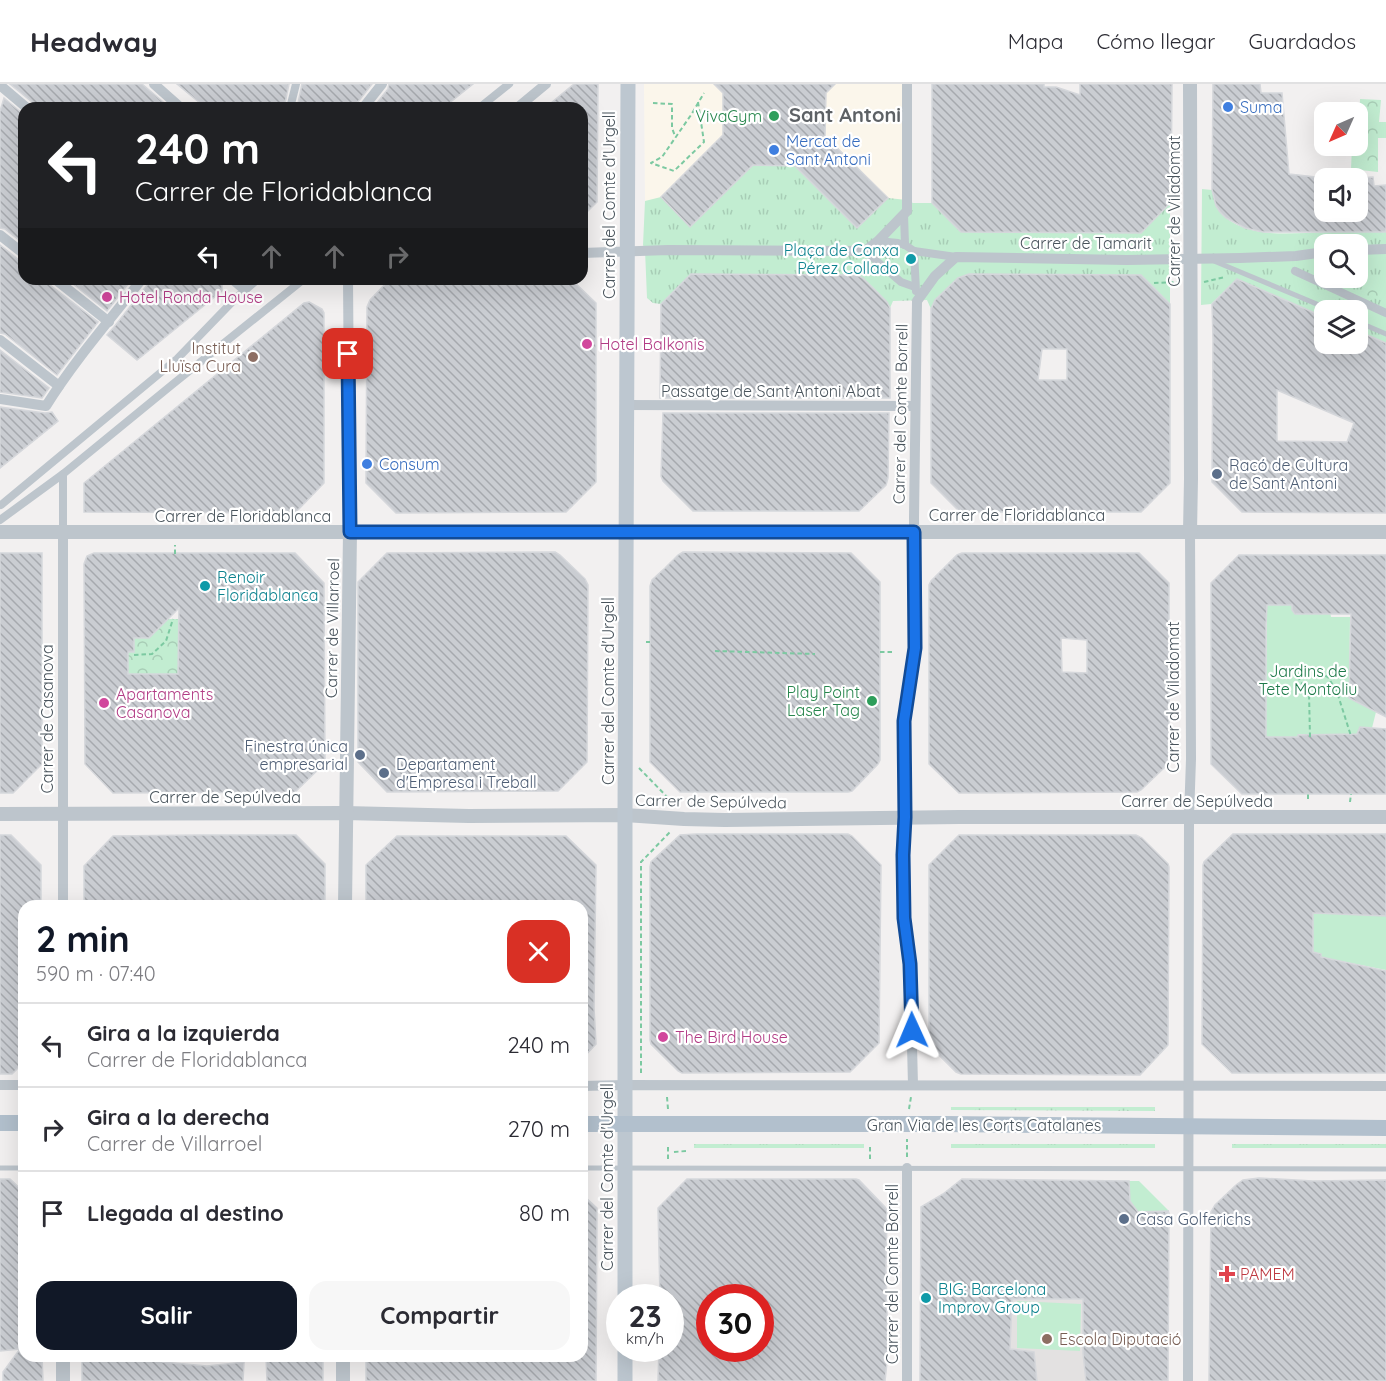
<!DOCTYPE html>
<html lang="es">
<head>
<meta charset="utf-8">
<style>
  :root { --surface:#fff; --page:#f7f7f7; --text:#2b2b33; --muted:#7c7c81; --line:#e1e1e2; --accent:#111827 }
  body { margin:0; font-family:Quicksand,sans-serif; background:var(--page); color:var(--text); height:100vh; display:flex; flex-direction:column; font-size:22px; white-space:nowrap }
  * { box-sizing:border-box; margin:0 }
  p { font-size:20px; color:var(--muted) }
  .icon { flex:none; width:33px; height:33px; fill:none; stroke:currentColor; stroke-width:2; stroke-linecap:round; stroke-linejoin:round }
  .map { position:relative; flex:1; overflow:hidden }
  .side { position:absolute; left:18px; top:816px; width:570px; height:462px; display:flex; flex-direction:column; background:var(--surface); border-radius:18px; box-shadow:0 6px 24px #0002 }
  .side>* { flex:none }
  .guide { position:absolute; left:18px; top:18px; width:570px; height:183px; border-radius:18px; box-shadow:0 6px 24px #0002; background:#202124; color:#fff; overflow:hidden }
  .needle { width:39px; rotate:225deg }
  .tools { position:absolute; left:1314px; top:18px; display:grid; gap:12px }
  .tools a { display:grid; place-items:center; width:54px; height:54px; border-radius:12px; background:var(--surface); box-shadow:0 6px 24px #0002; font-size:30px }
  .speed { position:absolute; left:606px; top:1200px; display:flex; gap:12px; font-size:30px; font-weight:700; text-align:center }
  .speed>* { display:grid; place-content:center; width:78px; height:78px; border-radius:50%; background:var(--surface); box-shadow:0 6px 24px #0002; line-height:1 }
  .speed small { font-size:15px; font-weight:400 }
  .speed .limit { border:9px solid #d22; background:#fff; color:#111 }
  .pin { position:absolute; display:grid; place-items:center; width:51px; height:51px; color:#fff; margin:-26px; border-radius:12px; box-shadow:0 3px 9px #0006 }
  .me { position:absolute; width:66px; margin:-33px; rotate:359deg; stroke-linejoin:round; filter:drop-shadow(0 0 4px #0008) }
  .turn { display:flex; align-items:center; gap:21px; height:126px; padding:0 18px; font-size:27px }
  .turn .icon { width:78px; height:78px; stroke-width:2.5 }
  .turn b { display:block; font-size:42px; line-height:51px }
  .lanes { display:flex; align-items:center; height:57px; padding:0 18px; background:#0003; justify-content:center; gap:30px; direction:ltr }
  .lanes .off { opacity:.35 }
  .round { display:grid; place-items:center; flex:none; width:63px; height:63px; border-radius:18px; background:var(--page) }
  .head { display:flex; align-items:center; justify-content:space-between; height:102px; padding:0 18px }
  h1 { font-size:36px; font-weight:800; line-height:45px; color:var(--accent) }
  .button { display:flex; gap:12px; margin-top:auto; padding:12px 18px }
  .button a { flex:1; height:69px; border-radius:18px; background:var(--accent); color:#fff; font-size:24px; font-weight:800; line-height:69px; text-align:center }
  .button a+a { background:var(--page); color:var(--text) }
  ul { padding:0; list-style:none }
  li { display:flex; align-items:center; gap:18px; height:84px; padding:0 18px; border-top:2px solid var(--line) }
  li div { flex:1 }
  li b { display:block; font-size:22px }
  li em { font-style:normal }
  header { display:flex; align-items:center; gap:36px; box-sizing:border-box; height:84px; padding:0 30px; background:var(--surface); border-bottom:2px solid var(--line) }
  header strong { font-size:28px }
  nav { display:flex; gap:33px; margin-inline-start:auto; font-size:21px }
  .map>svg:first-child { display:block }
  .commercial { fill:#fbf6eb }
  .education { fill:#e3e1e1 }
  .grass { fill:url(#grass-tufts); fill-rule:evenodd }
  .forest { fill:url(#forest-crowns) }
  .garden { fill:#c2edd1 }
  .building { fill:url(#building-back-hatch); stroke:#d5d7db; stroke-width:1.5; fill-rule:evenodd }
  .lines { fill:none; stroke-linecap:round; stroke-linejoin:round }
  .path { stroke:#7cc9a1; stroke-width:2; stroke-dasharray:4.5 3; stroke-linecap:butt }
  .service { stroke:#bdc5cc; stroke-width:5 }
  .pedestrian { stroke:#bdc5cc; stroke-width:8 }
  .minor { stroke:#bdc5cc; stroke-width:10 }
  .tertiary { stroke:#bdc5cc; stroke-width:14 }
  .secondary { stroke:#bdc7d0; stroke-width:15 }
  .primary { stroke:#b2c0cd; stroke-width:16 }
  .route-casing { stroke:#114b97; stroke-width:15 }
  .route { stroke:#1a73e8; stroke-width:10 }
  .shop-dot { fill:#3f7fe0; stroke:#fff; stroke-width:2 }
  .leisure-dot { fill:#2e9e5b; stroke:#fff; stroke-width:2 }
  .culture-dot { fill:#0f9aa8; stroke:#fff; stroke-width:2 }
  .hotel-dot { fill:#d1479c; stroke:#fff; stroke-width:2 }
  .education-dot { fill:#8d6e63; stroke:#fff; stroke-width:2 }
  .service-dot { fill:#5c6f8a; stroke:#fff; stroke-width:2 }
  .health-dot { fill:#e0444e; stroke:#fff; stroke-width:2 }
  .labels { text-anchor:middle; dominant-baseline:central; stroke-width:4.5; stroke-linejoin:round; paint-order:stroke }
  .shop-label { font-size:16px; fill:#366cbe; stroke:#fff; text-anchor:start }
  .leisure-label { font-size:16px; fill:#27864d; stroke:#fff; text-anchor:end }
  .street-label { font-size:16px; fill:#49545c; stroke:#fff }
  .culture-label { font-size:16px; fill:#0d838f; stroke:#fff; text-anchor:start }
  .hotel-label { font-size:16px; fill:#b23c85; stroke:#fff; text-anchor:start }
  .education-label { font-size:16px; fill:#785e54; stroke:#fff; text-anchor:end }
  .service-label { font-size:16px; fill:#4e5e75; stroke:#fff; text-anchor:start }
  .park-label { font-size:16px; fill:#1d7a49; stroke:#fff }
  .health-label { font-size:16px; fill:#be3a42; stroke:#fff; text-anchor:start }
  .quarter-label { font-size:20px; font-weight:bold; fill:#5d6165; stroke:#fff }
</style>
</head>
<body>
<header>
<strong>Headway</strong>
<nav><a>Mapa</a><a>Cómo llegar</a><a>Guardados</a></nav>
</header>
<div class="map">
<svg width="1386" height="1297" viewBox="0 0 1386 1297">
  <defs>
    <pattern id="grass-tufts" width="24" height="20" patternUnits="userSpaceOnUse" patternTransform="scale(1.5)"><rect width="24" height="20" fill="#c2edd1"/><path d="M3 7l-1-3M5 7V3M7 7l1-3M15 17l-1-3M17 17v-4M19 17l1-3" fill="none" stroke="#a8cdb6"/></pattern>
    <pattern id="forest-crowns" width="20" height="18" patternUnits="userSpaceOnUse" patternTransform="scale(1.5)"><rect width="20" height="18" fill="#c2edd1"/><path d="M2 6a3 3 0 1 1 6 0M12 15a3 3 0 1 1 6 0" fill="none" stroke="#a8cdb6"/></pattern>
    <pattern id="building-back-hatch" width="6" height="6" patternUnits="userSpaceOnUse" patternTransform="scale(1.5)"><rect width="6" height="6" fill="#cacdd2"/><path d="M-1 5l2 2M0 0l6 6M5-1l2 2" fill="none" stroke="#a6a9ae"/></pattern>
  </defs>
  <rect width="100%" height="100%" fill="#f2f0f0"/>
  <polygon class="commercial" points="644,0 903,0 903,116 865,161 680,162 645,117"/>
  <polygon class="education" points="1012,1215 1083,1215 1086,1297 1037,1297 1034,1268 1010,1265"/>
  <g class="grass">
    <path d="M753,81l42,1 62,62 31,-30 19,2 6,3h19l29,29 180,1 29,-30v101l-29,-29 -173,-1 -10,4 -23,22 -4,9 -4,-9 -34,1 -3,7c-5,-10 -23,-28 -33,-33l-166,-1 -30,30 -8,-1 -6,-5 -2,-48 -2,-5 2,-44 16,-4 29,30z"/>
    <path d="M1202,105l10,1c2,11 5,21 14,28 28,21 67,15 100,14 20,0 40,0 60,0v111l-28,-12v-21h-34v7l-87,-38 -26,25 -10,1zM1324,160h34v34h-34z"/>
    <polygon points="951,1023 1155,1023 1155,1027 951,1026"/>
    <rect x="694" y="1060" width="170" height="4"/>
    <rect x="951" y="1060" width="204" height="4"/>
    <rect x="1232" y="1060" width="154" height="4"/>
  </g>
  <g class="forest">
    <polygon points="1360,15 1381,16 1379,38 1386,38 1386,54 1378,54 1378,88 1351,85 1352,62 1358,62 1358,39 1359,39"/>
    <polygon points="1364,191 1381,191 1379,216 1363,210"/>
    <polygon points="168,535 178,535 178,590 128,590 128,568 134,554"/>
  </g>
  <g class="garden">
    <polygon points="1267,521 1292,521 1292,526 1330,527 1331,533 1350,533 1349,613 1376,628 1372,644 1357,652 1305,653 1305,650 1299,650 1298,653 1266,653"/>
    <polygon points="1313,829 1386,832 1386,886 1321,873 1321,870 1313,868"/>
    <polygon points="1129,1097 1139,1097 1169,1127 1138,1128 1130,1117"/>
    <polygon points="1017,1217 1081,1220 1080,1267 1017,1264"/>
  </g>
  <g class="building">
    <polygon points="10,0 142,0 170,24 34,24 32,18"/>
    <polygon points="177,0 289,0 284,24 206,24"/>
    <polygon points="302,0 372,0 357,19 356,24 297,24"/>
    <polygon points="389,0 473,0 443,24 373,24 388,5"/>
    <polygon points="574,0 598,0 597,118 582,133 582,24 545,24"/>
    <polygon points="714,0 835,0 826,9 825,52 888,114 857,144 795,82 753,81 690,143 661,113 723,51 723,9"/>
    <polygon points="932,0 1044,0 1044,3 1056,3 1080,11 1080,0 1172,0 1171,118 1141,149 961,148 932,119"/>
    <polygon points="1213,0 1260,0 1261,9 1282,9 1289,90 1324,94 1324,128 1358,128 1358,94 1373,93 1374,102 1386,101 1386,148 1263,148 1245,144 1226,134 1220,128 1216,122 1212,106"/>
    <polygon points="4,14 24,31 24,160 5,145 0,144 0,27"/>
    <polygon points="0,161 19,176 24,177 24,195 48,195 50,201 98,238 57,291 5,250 0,249"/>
    <polygon points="691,190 857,191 863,194 887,218 890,224 890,314 660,314 661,220"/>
    <path d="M969,190l172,1 29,29v179l-29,29h-181l-29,-29v-174l4,-9 23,-22zM1042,265h25v31h-29z"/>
    <polygon points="67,195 132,195 107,227"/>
    <polygon points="149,195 222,195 222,207 137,276 107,251 114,243 148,200"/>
    <polygon points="390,195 571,195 596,219 596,398 566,428 396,429 366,399 367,223 370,216"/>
    <path d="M1237,195l87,38v27h34v-13l28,12v170l-144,-1 -30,-30 1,-143 -1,-35zM1277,306l77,33 -7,19 -70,-1z"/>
    <polygon points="309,218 322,225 324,229 324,399 295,429 84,428 84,399 304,219"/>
    <polygon points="0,266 49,304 42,314 0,308"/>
    <polygon points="0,323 45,329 52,328 58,337 0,384"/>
    <polygon points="663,329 889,329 888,394 886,401 859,427 693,427 663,397 661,392"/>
    <polygon points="555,468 560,471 585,495 588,501 587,678 558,707 387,708 358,678 358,498 387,469"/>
    <polygon points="683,468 851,469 880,498 880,676 878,680 852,707 848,708 680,708 650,678 650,502 652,496 665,484 678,471"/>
    <polygon points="0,469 42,469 42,680 13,709 0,709"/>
    <path d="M94,469h201l29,30 1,180 -30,29 -182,1 -28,-29 -1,-200 3,-8zM179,524l-1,66h-50v-22h6v-14h15z"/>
    <path d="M962,469h177l30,30v59h1l1,28 -1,2h-1v89l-2,4 -26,25 -4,2 -178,1 -30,-29v-179l2,-4 26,-26zM1061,554l26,2v33l-25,-1z"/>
    <polygon points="1239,471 1386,471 1386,633 1349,614 1351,530 1295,530 1292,526 1292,521 1267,521 1266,540 1266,653 1298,653 1298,651 1357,650 1360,643 1386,645 1386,710 1242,710 1211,680 1211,499"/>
    <polygon points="696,750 848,750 852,752 881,781 879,959 850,988 682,989 678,987 651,960 650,956 650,783 651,778 680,751"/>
    <polygon points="1233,750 1386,750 1386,832 1313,829 1313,868 1321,870 1321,873 1386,887 1386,989 1232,989 1202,960 1203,781 1204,778"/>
    <polygon points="0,751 11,751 41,781 41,822 24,822 24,978 12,990 0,990"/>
    <polygon points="201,751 296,751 325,780 325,822 84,822 84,782 113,752"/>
    <polygon points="959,751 1136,751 1142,754 1168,780 1169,783 1168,961 1140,991 961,990 956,988 930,962 929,958 929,781"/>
    <polygon points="397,752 566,752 596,781 594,924 596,960 582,975 582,822 366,822 366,781"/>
    <polygon points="1259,1094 1313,1097 1386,1096 1386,1297 1209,1297 1211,1128 1215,1121 1236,1101 1243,1096"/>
    <polygon points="0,1095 10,1095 24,1108 24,1272 42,1272 43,1297 3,1297 3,1288 20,1265 0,1267"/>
    <path d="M687,1095h169l3,1 26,27 2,3 -1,59 2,84 -3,28h-227l1,-33h11v-50h-10l-2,-90zM710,1214h50v50h-50z"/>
    <polygon points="962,1095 1129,1097 1130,1117 1138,1128 1169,1127 1165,1129 1169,1129 1168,1297 1086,1297 1083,1269 1083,1215 1012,1215 1010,1265 1034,1268 1037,1297 920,1297 921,1123 943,1110"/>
    <polygon points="582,1110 597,1124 596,1297 366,1297 366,1272 408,1272 408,1278 435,1278 435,1276 511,1276 511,1272 582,1272"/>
    <polygon points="82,1272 162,1272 162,1278 207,1282 244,1278 243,1297 82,1297"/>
    <polygon points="266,1272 323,1272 323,1297 267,1297"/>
  </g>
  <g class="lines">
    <g class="path">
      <polyline points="698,18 704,58 674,87 651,79 662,73 691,31 704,9"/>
      <polyline points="653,19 672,20 672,44 675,52"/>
      <polyline points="1204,198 1225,193"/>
      <polyline points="1154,199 1177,198"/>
      <polyline points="175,470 175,461"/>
      <polyline points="646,558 650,558"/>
      <polyline points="715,567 815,570"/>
      <polyline points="880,568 893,568"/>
      <polyline points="134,571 152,570 166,557 173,535"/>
      <polyline points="1310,653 1309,609 1296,591 1312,586 1328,593 1337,608 1351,652"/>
      <polyline points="639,684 675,721"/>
      <polyline points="1308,715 1308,710"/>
      <polyline points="1350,718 1351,710"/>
      <polyline points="641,989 641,778 670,748"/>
      <polyline points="583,1013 583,1025"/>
      <polyline points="667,1013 668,1025"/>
      <polyline points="909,1025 911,1013"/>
      <polyline points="585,1060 585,1075"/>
      <polyline points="674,1068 686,1067"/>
      <polyline points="907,1073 907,1055"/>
      <polyline points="668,1075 668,1060"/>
      <polyline points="870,1075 870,1060"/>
    </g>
    <g class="service">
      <polyline points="1214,177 1331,226"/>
      <polyline points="1358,238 1386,250"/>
      <polyline points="0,1084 24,1084"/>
      <polyline points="582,1084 1386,1085"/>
    </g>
    <g class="pedestrian">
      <polyline points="290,24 296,0"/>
      <polyline points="479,24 509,0"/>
      <polyline points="904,130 905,161"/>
      <polyline points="878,157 898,159 905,161 914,167 956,173"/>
      <polyline points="865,167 901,198 915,203"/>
      <polyline points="914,167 916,207"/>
      <polyline points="1295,187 1386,229"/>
      <polyline points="1,421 177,275 235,215 258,195"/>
      <polyline points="0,436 63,390"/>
      <polyline points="63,448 63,390 173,300 304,195"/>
    </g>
    <g class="minor">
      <polyline points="154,0 181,24"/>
      <polyline points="1,2 27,24"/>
      <polyline points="363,24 382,0"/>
      <polyline points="517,24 546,0"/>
      <polyline points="0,151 24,170"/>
      <polyline points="1358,166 1386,165"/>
      <polyline points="582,169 668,166 865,167 878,157 907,127 907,0"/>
      <polyline points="55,195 109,238"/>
      <polyline points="232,195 245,206"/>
      <polyline points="348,195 350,448"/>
      <polyline points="0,256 59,302"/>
      <path d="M0,315l46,7c28,-45 63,-85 96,-127"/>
      <polyline points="626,321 915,322"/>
      <polyline points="63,822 63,448"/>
      <polyline points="0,1001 24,1001"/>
      <polyline points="913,1001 910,880 904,834 904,637 915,564 914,433 917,217 935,192 956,173 1127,176 1240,174 1296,172 1324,168"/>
      <polyline points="582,1002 625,1001 1386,1002"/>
      <polyline points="907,1084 907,1297"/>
      <polyline points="1188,1297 1189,733 1191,675 1190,448"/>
    </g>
    <g class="tertiary">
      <polyline points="0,448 1386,448"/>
      <polyline points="1190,448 1191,395 1190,0"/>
      <polyline points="0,730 345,729 469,732 625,731 684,735 725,736 959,733 1386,733"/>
      <polyline points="345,822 350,448"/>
      <polyline points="63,1297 63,1272"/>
      <polyline points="343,1297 343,1272"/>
    </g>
    <g class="secondary">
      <polyline points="625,1214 625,731 628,0"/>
      <polyline points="625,1264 625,1297"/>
    </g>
    <g class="primary">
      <polyline points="0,1039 24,1039"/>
      <polyline points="582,1040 944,1040 1386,1044"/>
    </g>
  </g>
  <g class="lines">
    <g class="route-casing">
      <polyline id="route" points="348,270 350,448 914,448 915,564 904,637 905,733 903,771 904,834 910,880 912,946"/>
    </g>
    <use href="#route" class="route"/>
  </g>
  <g class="shop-dot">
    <circle cx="1228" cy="23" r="6"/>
    <circle cx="774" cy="66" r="6"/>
    <circle cx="367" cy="380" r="6"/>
  </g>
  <g class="leisure-dot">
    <circle cx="774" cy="32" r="6"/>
    <circle cx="872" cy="617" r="6"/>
  </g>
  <g class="culture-dot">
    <circle cx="911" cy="175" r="6"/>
    <circle cx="205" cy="502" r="6"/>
    <circle cx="926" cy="1214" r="6"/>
  </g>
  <g class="hotel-dot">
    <circle cx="107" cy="213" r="6"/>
    <circle cx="587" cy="260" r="6"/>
    <circle cx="104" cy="619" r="6"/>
    <circle cx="663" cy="953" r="6"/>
  </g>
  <g class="education-dot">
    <circle cx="253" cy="273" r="6"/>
    <circle cx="1047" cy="1255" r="6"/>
  </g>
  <g class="service-dot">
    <circle cx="1217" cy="390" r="6"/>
    <circle cx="360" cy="671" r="6"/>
    <circle cx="384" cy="689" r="6"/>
    <circle cx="1124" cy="1135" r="6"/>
  </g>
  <path class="health-dot" d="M1224 1181h6v6h6v6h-6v6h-6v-6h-6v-6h6z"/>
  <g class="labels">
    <g class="shop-label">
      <text x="1240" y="23">Suma</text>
      <text x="786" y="57">Mercat de<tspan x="786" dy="18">Sant Antoni</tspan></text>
      <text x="379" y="380">Consum</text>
    </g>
    <g class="leisure-label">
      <text x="762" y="32">VivaGym</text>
      <text x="860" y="608">Play Point<tspan x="860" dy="18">Laser Tag</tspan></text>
    </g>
    <g class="street-label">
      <text transform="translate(609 121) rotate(-90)">Carrer del Comte d'Urgell</text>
      <text transform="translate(1174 127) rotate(-90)">Carrer de Viladomat</text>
      <text x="1086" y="159">Carrer de Tamarit</text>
      <text x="771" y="307">Passatge de Sant Antoni Abat</text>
      <text transform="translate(900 330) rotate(-89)">Carrer del Comte Borrell</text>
      <text x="1017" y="431">Carrer de Floridablanca</text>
      <text x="243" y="432">Carrer de Floridablanca</text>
      <text transform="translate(332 544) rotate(-89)">Carrer de Villarroel</text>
      <text transform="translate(608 607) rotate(-90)">Carrer del Comte d'Urgell</text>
      <text transform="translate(1173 613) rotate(-90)">Carrer de Viladomat</text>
      <text transform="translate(47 635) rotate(-90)">Carrer de Casanova</text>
      <text x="225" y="713">Carrer de Sepúlveda</text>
      <text transform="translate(711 717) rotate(1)">Carrer de Sepúlveda</text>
      <text x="1197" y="717">Carrer de Sepúlveda</text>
      <text x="984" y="1041">Gran Via de les Corts Catalanes</text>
      <text transform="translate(607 1093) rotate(-90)">Carrer del Comte d'Urgell</text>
      <text transform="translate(892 1190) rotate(-90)">Carrer del Comte Borrell</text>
    </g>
    <g class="culture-label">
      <text x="899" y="166" text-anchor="end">Plaça de Conxa<tspan x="899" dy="18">Pérez Collado</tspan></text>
      <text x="217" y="493">Renoir<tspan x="217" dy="18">Floridablanca</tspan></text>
      <text x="938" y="1205">BIG: Barcelona<tspan x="938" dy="18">Improv Group</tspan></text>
    </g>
    <g class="hotel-label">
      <text x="119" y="213">Hotel Ronda House</text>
      <text x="599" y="260">Hotel Balkonis</text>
      <text x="116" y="610">Apartaments<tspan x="116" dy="18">Casanova</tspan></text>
      <text x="675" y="953">The Bird House</text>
    </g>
    <g class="education-label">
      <text x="241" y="264">Institut<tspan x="241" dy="18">Lluïsa Cura</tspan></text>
      <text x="1059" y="1255" text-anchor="start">Escola Diputació</text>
    </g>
    <g class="service-label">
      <text x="1229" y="381">Racó de Cultura<tspan x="1229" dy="18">de Sant Antoni</tspan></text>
      <text x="348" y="662" text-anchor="end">Finestra única<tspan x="348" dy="18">empresarial</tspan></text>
      <text x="396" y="680">Departament<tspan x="396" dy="18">d'Empresa i Treball</tspan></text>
      <text x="1136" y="1135">Casa Golferichs</text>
    </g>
    <g class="park-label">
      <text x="1308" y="587">Jardins de<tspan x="1308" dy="18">Tete Montoliu</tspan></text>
    </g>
    <g class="health-label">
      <text x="1240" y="1190">PAMEM</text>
    </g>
    <g class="quarter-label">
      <text x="845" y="30">Sant Antoni</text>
    </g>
  </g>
</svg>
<div class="tools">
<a><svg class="needle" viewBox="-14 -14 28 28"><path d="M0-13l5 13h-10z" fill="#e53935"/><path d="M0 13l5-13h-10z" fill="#7c7c81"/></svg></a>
<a><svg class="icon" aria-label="sound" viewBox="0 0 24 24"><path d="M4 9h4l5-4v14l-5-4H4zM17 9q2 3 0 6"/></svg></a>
<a><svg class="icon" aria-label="search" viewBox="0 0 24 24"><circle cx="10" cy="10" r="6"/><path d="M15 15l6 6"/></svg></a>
<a><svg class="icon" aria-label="layers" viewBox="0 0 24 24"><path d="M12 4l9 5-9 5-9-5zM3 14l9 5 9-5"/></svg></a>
</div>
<div class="speed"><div>23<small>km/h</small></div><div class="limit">30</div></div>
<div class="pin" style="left:348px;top:270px;background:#d93025"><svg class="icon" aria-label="arrive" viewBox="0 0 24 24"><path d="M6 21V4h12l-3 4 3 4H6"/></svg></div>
<svg class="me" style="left:912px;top:946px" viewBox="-20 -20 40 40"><path d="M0-17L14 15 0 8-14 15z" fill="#1a73e8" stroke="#fff" stroke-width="4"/></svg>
<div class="guide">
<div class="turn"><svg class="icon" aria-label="left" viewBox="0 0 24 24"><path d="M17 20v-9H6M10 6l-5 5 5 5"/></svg><div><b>240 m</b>Carrer de Floridablanca</div></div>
<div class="lanes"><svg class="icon" aria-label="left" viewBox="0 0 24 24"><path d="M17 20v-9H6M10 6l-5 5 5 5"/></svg><svg class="icon off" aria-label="ahead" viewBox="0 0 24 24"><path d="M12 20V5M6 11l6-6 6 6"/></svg><svg class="icon off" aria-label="ahead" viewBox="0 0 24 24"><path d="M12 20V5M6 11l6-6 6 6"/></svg><svg class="icon off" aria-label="right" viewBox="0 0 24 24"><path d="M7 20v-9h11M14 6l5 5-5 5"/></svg></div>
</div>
<section class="side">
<div class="head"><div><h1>2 min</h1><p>590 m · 07:40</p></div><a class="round" style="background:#d93025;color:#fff"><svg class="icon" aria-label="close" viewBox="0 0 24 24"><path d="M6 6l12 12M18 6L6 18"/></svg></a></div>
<ul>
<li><svg class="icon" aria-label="left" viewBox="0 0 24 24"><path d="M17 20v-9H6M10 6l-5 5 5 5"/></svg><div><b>Gira a la izquierda</b><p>Carrer de Floridablanca</p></div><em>240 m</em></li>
<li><svg class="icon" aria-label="right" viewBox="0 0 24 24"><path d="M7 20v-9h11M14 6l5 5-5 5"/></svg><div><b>Gira a la derecha</b><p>Carrer de Villarroel</p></div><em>270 m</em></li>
<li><svg class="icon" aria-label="arrive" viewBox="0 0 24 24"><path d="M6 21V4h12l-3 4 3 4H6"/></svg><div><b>Llegada al destino</b></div><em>80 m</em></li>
</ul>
<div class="button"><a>Salir</a><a>Compartir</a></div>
</section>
</div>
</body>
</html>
